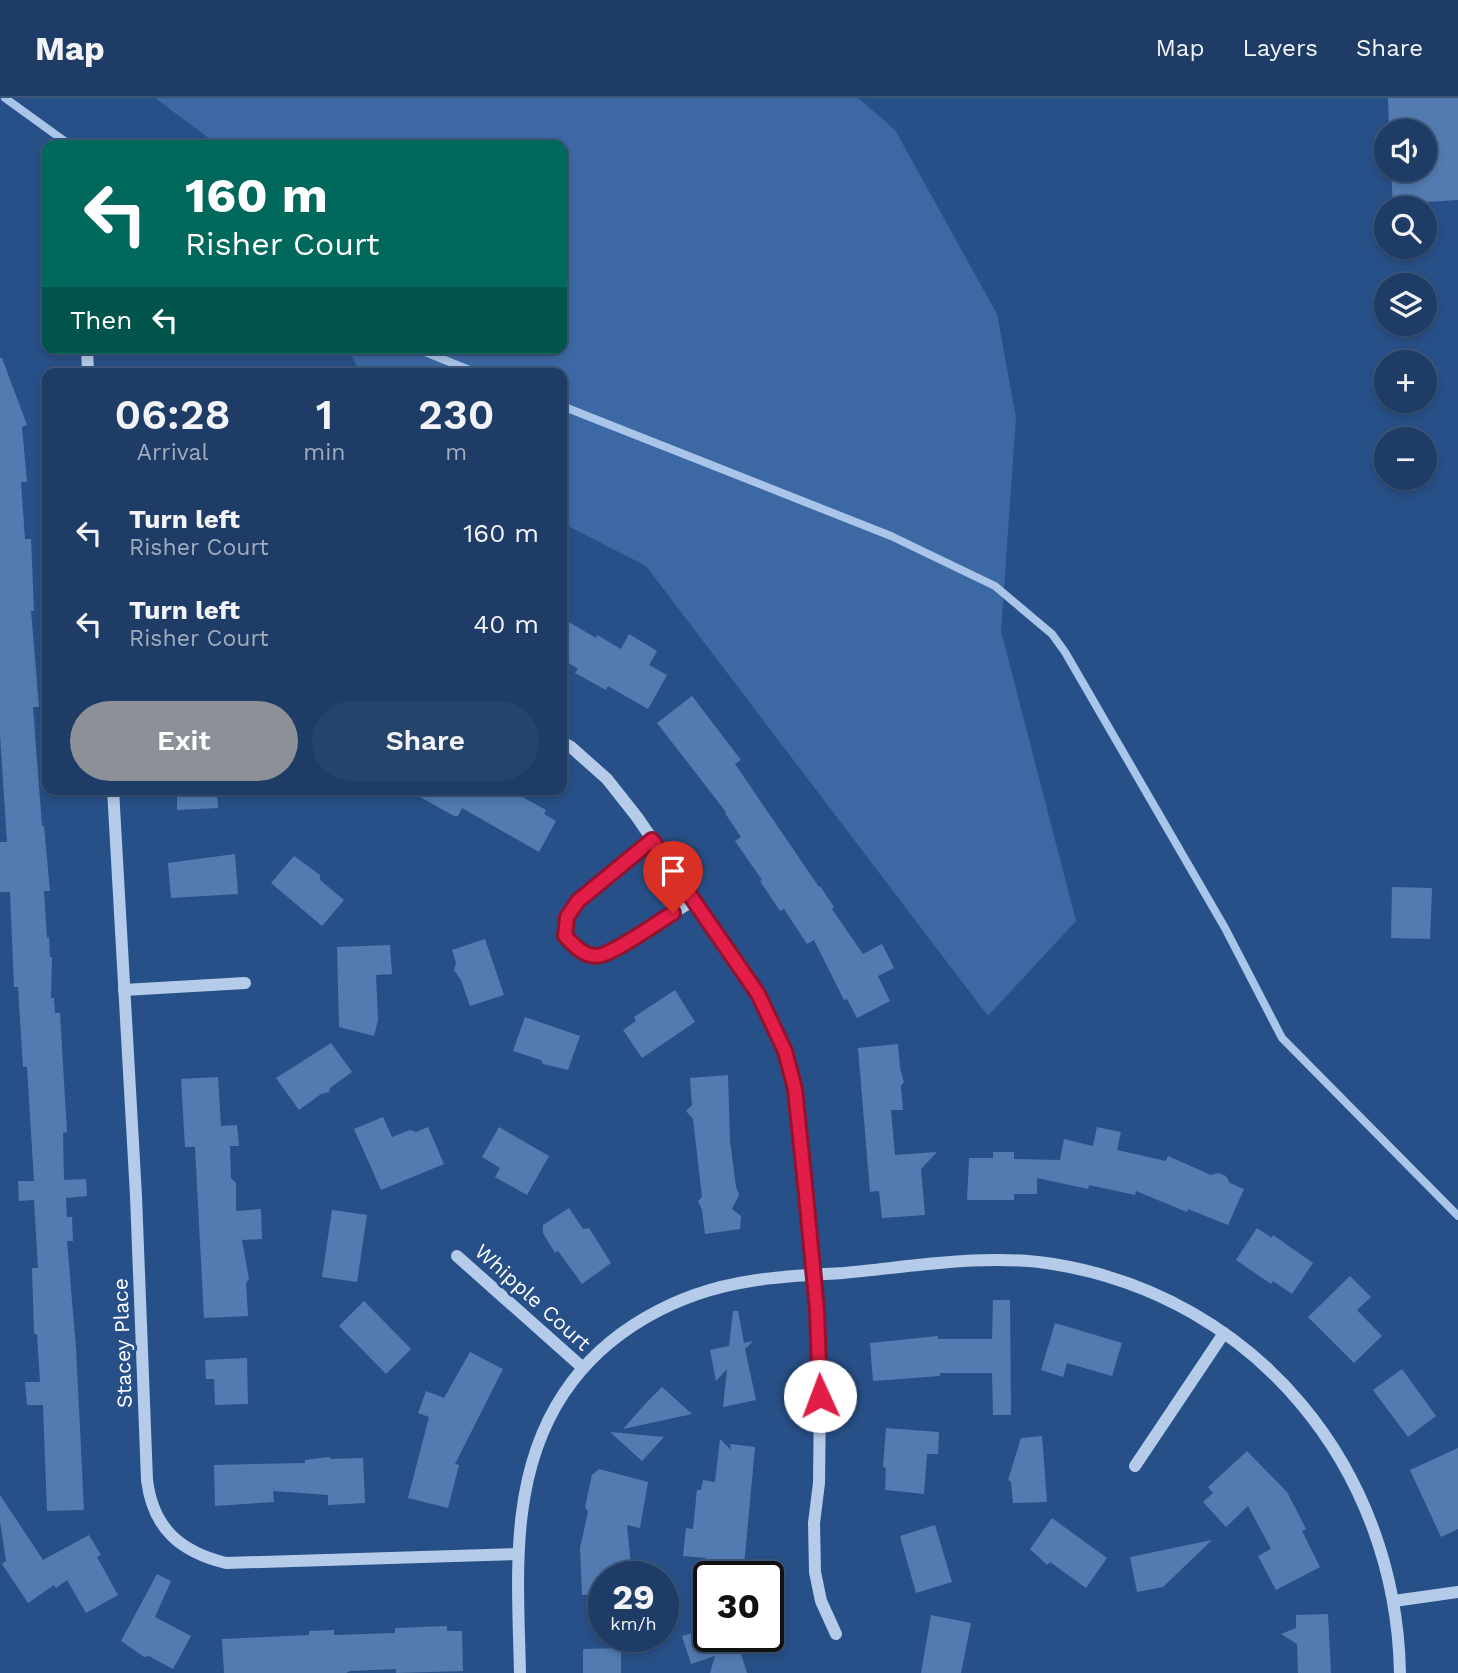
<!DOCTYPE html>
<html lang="en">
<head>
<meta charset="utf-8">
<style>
  :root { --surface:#1e3c66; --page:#26436c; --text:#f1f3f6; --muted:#a1adbf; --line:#3c567a; --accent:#8c9099 }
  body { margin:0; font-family:"Work Sans",sans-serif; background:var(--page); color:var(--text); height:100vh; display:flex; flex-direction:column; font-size:26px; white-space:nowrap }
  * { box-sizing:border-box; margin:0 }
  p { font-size:23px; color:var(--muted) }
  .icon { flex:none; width:38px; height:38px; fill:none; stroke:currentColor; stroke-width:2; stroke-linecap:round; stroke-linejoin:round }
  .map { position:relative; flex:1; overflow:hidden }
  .details { position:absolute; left:42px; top:270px; width:525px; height:427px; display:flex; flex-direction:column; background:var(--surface); border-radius:14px; box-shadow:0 4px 10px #0003,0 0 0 2px var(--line) }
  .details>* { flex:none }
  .banner { position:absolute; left:42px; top:42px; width:525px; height:214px; border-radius:14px; box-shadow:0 4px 10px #0003,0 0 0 2px var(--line); background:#00695c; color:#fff; overflow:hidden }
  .fabs { position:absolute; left:1374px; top:21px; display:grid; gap:14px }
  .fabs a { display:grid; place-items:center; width:63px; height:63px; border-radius:50%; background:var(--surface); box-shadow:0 4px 10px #0003,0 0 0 2px var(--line); font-size:35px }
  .speed { position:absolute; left:588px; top:1463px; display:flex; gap:14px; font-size:35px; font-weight:700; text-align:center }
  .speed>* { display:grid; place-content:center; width:91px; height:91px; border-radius:50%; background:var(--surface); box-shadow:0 4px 10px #0003,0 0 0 2px var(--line); line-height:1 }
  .speed small { font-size:18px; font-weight:400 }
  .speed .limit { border:4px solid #111; border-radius:10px; background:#fff; color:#111 }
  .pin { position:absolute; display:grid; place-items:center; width:60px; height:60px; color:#fff; margin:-72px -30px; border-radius:50% 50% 50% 0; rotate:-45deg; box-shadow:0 0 7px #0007 }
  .pin .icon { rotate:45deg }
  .me { position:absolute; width:77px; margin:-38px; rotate:358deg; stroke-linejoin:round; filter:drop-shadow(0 0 5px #0008) }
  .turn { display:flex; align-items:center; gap:24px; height:147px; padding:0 28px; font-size:32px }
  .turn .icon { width:91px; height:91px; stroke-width:2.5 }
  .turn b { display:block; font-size:49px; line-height:60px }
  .then { display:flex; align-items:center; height:66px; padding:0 28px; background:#0003; gap:14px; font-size:26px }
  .eta { display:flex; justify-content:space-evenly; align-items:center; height:119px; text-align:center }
  .eta b { font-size:42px; font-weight:600; line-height:49px }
  .button { display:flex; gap:14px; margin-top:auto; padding:14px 28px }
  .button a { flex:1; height:80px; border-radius:42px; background:var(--accent); color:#fff; font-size:28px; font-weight:600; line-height:80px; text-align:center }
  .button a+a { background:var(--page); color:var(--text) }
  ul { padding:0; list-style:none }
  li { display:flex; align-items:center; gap:21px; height:91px; padding:0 28px }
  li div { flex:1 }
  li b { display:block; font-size:26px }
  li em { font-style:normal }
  header { display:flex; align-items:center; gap:42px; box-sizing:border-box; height:98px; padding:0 35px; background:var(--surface); border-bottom:2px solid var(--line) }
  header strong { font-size:33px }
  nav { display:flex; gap:38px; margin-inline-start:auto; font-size:24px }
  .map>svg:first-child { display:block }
  .green { fill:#3c69a4 }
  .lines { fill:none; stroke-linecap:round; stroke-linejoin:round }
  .stream { stroke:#a9c5e9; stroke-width:8 }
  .building { fill:#547bb1 }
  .minor { stroke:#b4cbe9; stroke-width:12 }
  .route-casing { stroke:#92132f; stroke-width:18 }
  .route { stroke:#e11d48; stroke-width:12 }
  .labels { text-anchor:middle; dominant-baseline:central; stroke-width:6; stroke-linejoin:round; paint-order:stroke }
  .street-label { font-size:21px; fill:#fff; stroke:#285088 }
</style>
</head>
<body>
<header>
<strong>Map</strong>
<nav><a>Map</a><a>Layers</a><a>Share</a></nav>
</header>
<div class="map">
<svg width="1458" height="1575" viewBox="0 0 1458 1575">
  <rect width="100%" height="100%" fill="#285088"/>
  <polygon class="green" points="155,0 858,0 895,32 997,216 1016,319 1001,533 1076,823 988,918 646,468 562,425 562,275 360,275 348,250 562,250 562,47 218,47"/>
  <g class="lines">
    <g class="stream">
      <polyline points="5,0 70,47"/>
      <polyline points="415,250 477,275"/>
      <polyline points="562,308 891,438 995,488 1052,536 1065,554 1225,830 1282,940 1458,1118"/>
    </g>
  </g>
  <g class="building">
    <polygon points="1388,0 1458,0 1458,102 1393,106 1391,72 1424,72 1424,33 1389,33"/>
    <polygon points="0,260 2,260 27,327 22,329 27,384 21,384 25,441 31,441 34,513 31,513 39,609 33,609 42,728 44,728 50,793 44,793 47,840 49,839 50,859 52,859 51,900 54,900 55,915 60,915 67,1034 63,1035 64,1082 86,1081 87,1098 66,1100 67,1119 72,1119 73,1143 67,1143 76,1250 84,1412 47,1413 43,1307 27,1307 25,1284 40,1284 37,1236 34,1236 32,1170 38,1170 34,1102 19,1103 18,1083 34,1083 27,969 23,969 18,889 14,889 10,794 0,794 0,744 7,744 0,637"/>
    <polygon points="562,520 596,540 597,537 621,551 629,536 657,553 649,567 667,577 648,611 608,588 606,592 575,575 578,571 562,561"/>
    <polygon points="692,598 741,662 735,666 819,789 820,788 834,809 832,811 863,856 882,846 894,870 878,878 890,903 857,920 847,901 844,902 814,842 807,846 784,811 780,813 760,783 762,782 735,743 741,739 725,715 726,714 657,625"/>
    <polygon points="177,691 217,691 218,710 177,712"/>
    <polygon points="406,691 508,691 546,712 544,716 556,723 539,754 462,710 458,718 454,718"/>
    <polygon points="235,756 238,796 171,800 168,765"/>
    <polygon points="294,758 320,777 320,782 344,802 322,828 271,785"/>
    <polygon points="1392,789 1432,790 1430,841 1391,840"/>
    <polygon points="485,841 504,897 470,908 461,882 454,872 456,865 452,852"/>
    <polygon points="390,847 392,876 376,877 378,922 374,938 339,929 337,849"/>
    <polygon points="675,892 695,924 642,960 623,932 636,923 634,919"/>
    <polygon points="525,919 580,938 568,972 543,966 541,962 513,953"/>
    <polygon points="331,945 352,974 330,990 329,994 321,996 299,1012 276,980"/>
    <polygon points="898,946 900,970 904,984 901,988 903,1012 891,1012 895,1057 937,1054 921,1071 925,1117 882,1120 879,1093 870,1094 858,950"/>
    <polygon points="728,977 730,1043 736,1089 739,1097 732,1111 741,1118 740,1131 705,1136 702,1112 698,1103 702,1099 693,1021 686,1013 692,1007 690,980"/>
    <polygon points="218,979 221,1028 237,1027 239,1048 230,1048 231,1080 236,1085 236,1113 261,1111 262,1141 242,1142 249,1181 246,1185 248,1218 204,1220 195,1049 185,1049 181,981"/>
    <polygon points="383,1019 392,1039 410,1032 416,1034 428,1029 444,1066 381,1092 354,1031"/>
    <polygon points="499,1029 549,1058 527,1097 495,1079 500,1070 482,1059"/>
    <polygon points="1097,1029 1121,1034 1117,1052 1166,1063 1168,1058 1211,1077 1218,1075 1226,1078 1230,1085 1244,1091 1228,1127 1188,1111 1187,1114 1136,1093 1135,1097 1089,1087 1088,1091 1037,1080 1037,1096 1014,1096 1014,1102 967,1102 969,1060 993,1060 993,1054 1014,1054 1014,1061 1060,1062 1064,1041 1093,1048"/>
    <polygon points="569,1110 583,1131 589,1130 611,1165 582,1186 558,1153 555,1155 543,1135 543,1127"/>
    <polygon points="332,1112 367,1117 357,1184 322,1179"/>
    <polygon points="1257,1130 1272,1140 1273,1137 1313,1165 1292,1196 1273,1183 1271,1186 1236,1162"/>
    <polygon points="1350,1178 1371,1199 1357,1212 1382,1238 1354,1265 1308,1219"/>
    <polygon points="993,1202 1010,1202 1011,1317 993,1317 992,1275 940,1275 940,1278 873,1283 870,1245 938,1238 938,1241 992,1241"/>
    <polygon points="364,1203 411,1251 386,1276 339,1228"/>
    <polygon points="733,1213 738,1213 744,1245 753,1243 745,1251 756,1302 723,1309 727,1271 716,1283 710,1252 729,1248"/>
    <polygon points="1055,1225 1122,1245 1112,1278 1067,1265 1063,1279 1041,1272"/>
    <polygon points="470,1254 503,1271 455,1366 459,1367 448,1410 408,1400 429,1319 418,1315 426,1293 444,1300"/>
    <polygon points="247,1260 248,1306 215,1307 214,1281 206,1281 205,1262"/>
    <polygon points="1402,1271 1436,1318 1408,1339 1373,1292"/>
    <polygon points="662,1289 692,1316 623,1331 647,1304"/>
    <polygon points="886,1330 939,1334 938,1356 927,1356 924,1396 885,1392 886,1370 883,1369"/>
    <polygon points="610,1334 664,1339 642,1363"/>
    <polygon points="1042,1338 1047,1404 1013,1405 1011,1384 1008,1382 1021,1340"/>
    <polygon points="720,1341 731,1352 730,1346 755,1349 743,1479 705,1479 706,1460 683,1458 686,1430 693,1431 697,1392 701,1392 703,1382 715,1384"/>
    <polygon points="1458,1350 1458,1431 1441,1439 1410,1372"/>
    <polygon points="1247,1353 1287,1394 1306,1431 1302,1433 1320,1469 1276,1492 1258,1458 1271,1451 1248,1408 1226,1429 1203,1404 1213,1395 1208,1389"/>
    <polygon points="329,1359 331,1361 363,1360 365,1405 328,1407 328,1397 273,1393 274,1404 215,1408 214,1367 305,1365 305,1362"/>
    <polygon points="599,1371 648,1384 640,1430 627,1427 632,1479 604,1479 604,1496 582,1497 580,1450 588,1414 585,1409 592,1377"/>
    <polygon points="0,1397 43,1462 89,1437 101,1457 97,1459 118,1497 86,1515 67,1482 56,1490 54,1487 28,1505 2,1466 6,1463 0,1423"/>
    <polygon points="1052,1420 1107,1460 1086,1490 1050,1464 1047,1467 1030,1451"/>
    <polygon points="935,1427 952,1484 916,1495 900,1438"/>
    <polygon points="1212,1442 1163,1489 1137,1494 1130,1459"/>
    <polygon points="157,1476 171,1483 155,1519 191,1538 173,1571 149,1558 144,1559 121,1543"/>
    <polygon points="1328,1516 1331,1575 1298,1575 1297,1546 1281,1536 1296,1530 1296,1517"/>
    <polygon points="931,1517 971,1525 961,1575 921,1575"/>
    <polygon points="447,1528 447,1533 462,1533 463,1573 396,1575 396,1571 350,1573 346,1575 224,1575 222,1541 309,1537 309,1533 334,1532 334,1537 395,1535 395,1530"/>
    <polygon points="709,1530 709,1538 761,1538 762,1542 739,1549 747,1575 710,1575 715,1558 691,1566 682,1538"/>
    <polygon points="621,1550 621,1575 583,1575 583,1551"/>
  </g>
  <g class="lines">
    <g class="minor">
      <polyline points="87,250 88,275"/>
      <polyline points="562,644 571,649 607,681 637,719 758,896 785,952 795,991 817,1212 820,1298 819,1385 814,1425 815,1474 821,1503 836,1536"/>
      <path d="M113,691l23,407 11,284c6,49 34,72 79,83l291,-9"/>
      <path d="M652,742l-74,61 -11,16 -2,19c14,16 23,22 44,17l85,-53"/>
      <polyline points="124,892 245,885"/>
      <polyline points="457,1158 583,1270"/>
      <polyline points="1135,1368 1224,1235"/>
      <polyline points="1394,1503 1458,1494"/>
      <path d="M520,1575c-2,-95 -12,-196 44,-280 42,-63 114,-101 187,-112 30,-5 61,-6 92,-8 67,-6 143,-20 210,-9 204,33 343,205 347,409"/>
    </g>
  </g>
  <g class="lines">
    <g class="route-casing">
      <path id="route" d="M673,815c-15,9 -62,43 -77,43 -13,0 -22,-11 -31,-20l2,-19 11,-16 74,-61 106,154 27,57 10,38 11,106 11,115 3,86"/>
    </g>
    <use href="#route" class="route"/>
  </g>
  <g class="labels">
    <g class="street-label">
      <text transform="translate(533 1199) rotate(42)">Whipple Court</text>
      <text transform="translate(122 1245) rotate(-92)">Stacey Place</text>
    </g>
  </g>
</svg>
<div class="fabs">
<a><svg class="icon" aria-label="sound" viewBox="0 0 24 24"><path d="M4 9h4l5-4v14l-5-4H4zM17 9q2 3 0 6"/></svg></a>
<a><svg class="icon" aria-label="search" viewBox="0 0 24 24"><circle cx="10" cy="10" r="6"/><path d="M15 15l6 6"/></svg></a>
<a><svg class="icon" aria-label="layers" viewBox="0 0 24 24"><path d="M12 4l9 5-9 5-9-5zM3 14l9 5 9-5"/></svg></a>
<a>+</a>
<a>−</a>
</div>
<div class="speed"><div>29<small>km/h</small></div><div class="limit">30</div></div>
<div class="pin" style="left:673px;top:815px;background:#d93025"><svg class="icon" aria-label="arrive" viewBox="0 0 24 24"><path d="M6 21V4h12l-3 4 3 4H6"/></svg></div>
<svg class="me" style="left:820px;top:1298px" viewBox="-20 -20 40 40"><circle r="19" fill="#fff"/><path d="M0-13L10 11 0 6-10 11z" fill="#e11d48"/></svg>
<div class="banner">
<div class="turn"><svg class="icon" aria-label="left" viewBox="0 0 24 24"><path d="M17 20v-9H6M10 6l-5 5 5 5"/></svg><div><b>160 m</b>Risher Court</div></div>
<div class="then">Then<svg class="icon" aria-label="left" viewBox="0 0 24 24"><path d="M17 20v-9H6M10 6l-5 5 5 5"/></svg></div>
</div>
<section class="details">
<div class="eta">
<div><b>06:28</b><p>Arrival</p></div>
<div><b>1</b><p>min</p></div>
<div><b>230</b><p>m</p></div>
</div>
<ul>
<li><svg class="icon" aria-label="left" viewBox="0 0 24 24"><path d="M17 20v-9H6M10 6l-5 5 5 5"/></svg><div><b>Turn left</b><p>Risher Court</p></div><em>160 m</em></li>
<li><svg class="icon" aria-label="left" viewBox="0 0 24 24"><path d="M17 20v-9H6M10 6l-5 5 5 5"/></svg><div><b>Turn left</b><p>Risher Court</p></div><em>40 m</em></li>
</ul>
<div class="button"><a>Exit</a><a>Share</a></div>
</section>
</div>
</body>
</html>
